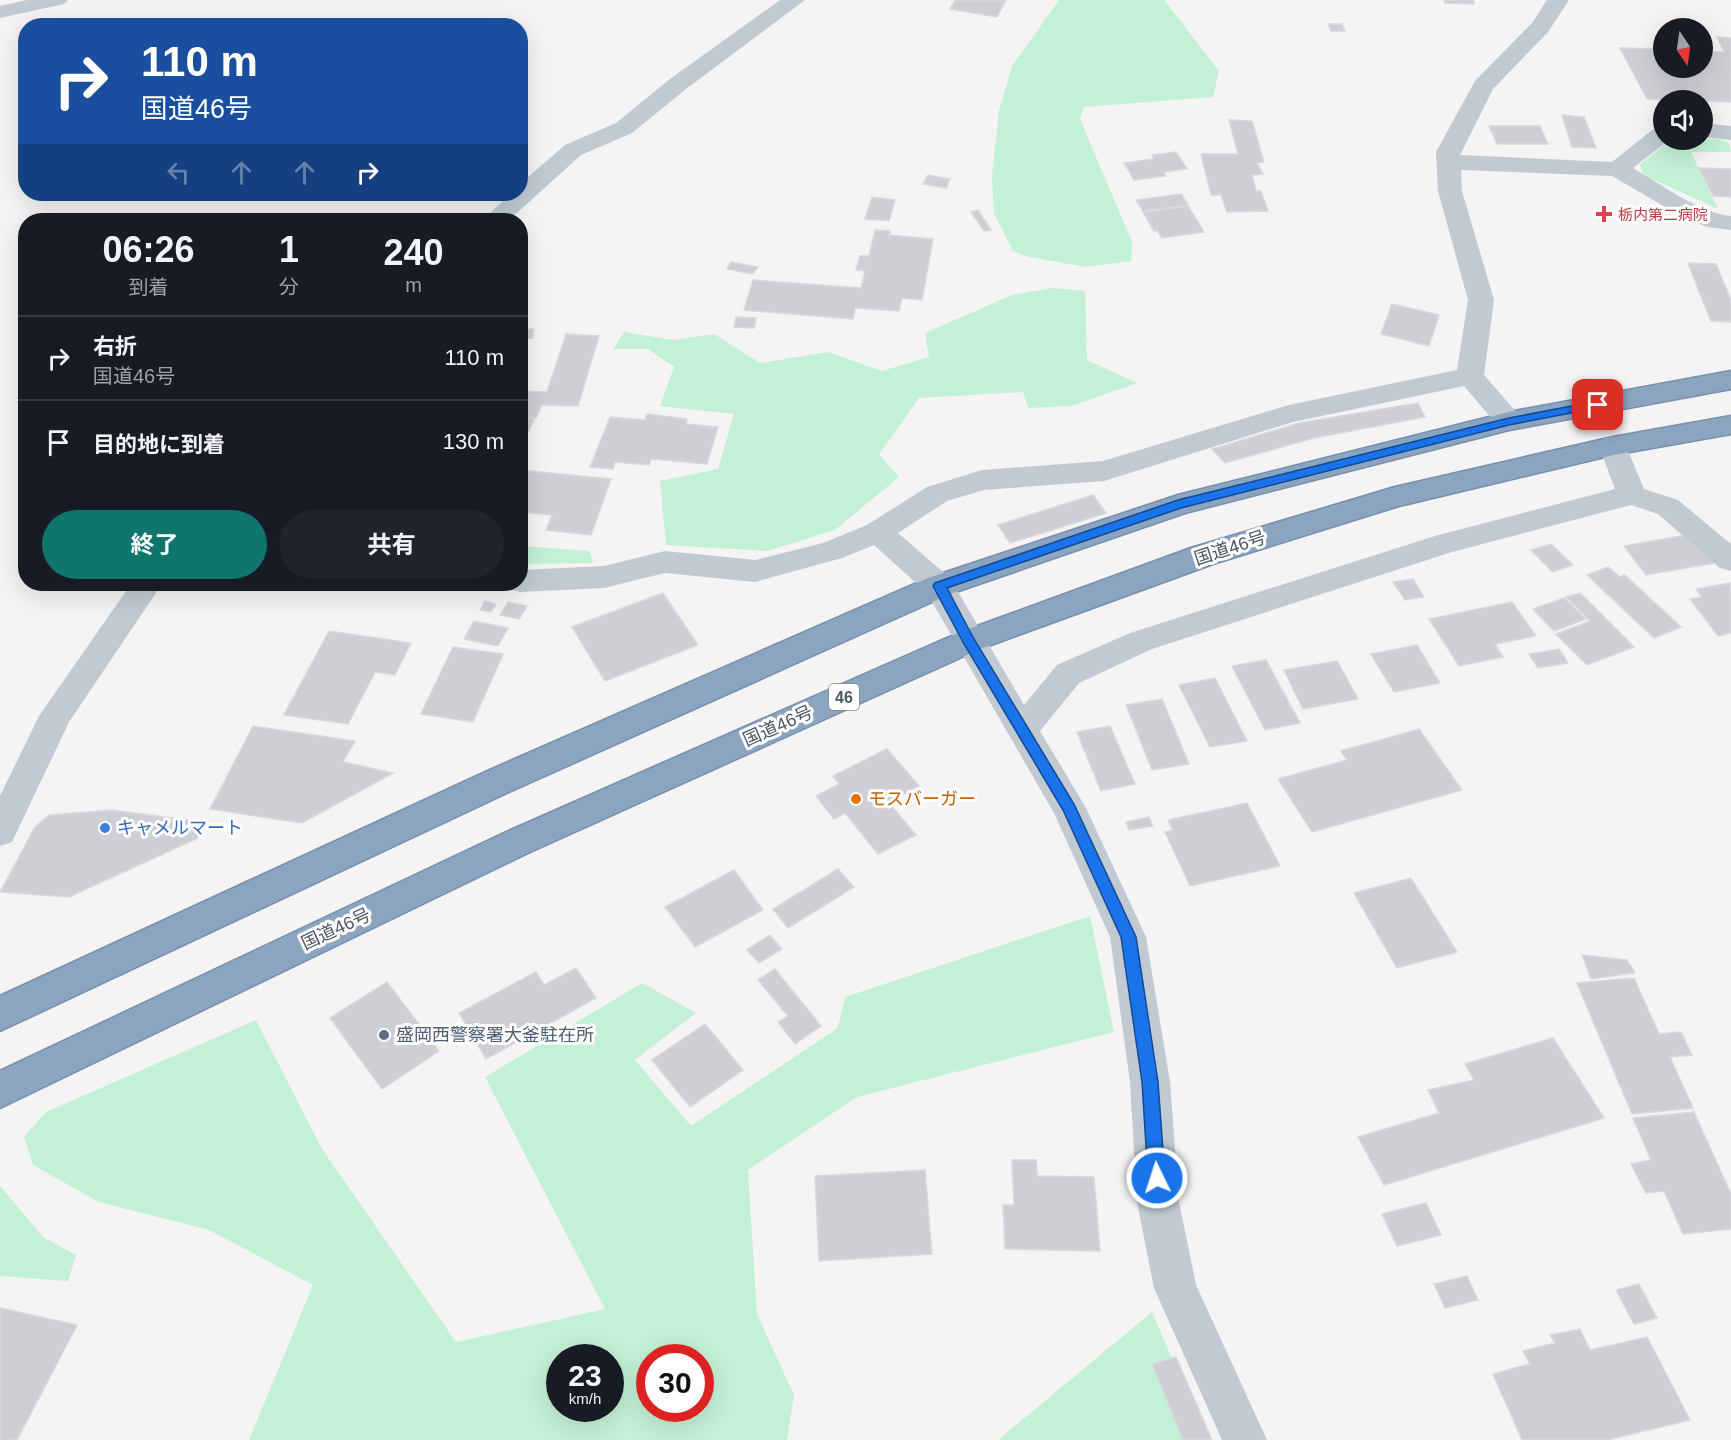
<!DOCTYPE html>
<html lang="ja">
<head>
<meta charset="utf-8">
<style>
  :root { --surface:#171b24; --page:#20242c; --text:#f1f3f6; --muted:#9ea1a6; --line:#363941; --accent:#0f766e }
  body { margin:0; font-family:Helvetica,"Noto Sans JP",sans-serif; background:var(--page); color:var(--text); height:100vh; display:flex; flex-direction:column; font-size:22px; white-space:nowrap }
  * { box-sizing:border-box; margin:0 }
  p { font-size:20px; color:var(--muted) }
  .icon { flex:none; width:33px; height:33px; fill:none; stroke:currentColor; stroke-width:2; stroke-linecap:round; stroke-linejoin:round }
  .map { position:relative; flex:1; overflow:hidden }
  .details { position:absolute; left:18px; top:213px; width:510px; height:378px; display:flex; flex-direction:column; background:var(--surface); border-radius:24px; box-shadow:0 6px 24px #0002 }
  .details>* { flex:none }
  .hud { position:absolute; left:18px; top:18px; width:510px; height:183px; border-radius:24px; box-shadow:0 6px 24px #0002; background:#1a4fa0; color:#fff; overflow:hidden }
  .needle { width:39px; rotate:167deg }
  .controls { position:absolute; left:1653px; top:18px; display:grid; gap:12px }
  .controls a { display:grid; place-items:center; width:60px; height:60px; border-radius:50%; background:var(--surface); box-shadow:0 6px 24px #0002; font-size:30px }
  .speed { position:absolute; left:546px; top:1344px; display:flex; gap:12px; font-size:30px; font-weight:700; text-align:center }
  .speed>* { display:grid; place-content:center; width:78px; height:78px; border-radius:50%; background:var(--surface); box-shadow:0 6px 24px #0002; line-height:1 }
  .speed small { font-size:15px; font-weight:400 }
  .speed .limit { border:9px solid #d22; background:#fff; color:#111 }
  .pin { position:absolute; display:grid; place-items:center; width:51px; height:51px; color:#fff; margin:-26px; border-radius:12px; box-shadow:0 3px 9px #0006 }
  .me { position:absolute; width:66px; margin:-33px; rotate:356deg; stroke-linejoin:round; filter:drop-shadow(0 0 4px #0008) }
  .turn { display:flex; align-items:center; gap:21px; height:126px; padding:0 24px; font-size:27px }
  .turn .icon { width:78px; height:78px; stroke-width:2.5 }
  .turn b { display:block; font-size:42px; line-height:51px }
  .lanes { display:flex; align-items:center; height:57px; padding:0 24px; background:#0003; justify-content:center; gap:30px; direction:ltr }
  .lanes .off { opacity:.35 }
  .eta { display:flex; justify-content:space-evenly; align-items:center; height:102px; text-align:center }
  .eta b { font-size:36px; font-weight:700; line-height:42px }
  .button { display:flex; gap:12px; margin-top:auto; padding:12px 24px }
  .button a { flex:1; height:69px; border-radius:36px; background:var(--accent); color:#fff; font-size:24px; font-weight:700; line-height:69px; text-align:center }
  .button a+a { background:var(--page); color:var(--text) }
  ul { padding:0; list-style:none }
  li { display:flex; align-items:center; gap:18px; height:84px; padding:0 24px; border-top:2px solid var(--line) }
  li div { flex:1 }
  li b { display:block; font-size:22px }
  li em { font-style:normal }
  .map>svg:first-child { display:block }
  .green { fill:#c3f1d5; fill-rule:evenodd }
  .building { fill:#cdcfd5; stroke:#d7d9de; stroke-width:1.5 }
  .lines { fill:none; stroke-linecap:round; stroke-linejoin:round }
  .highway-casing { stroke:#7690ad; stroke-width:3 }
  .minor { fill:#c1cad2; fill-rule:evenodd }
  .highway { fill:#8ba5c1; fill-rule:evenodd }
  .route { fill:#1a73e8; stroke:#114b97; stroke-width:1.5 }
  .health-dot { fill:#e0444e; stroke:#fff; stroke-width:2 }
  .food-dot { fill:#e8710a; stroke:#fff; stroke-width:2 }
  .shop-dot { fill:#3f7fe0; stroke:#fff; stroke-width:2 }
  .service-dot { fill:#5c6f8a; stroke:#fff; stroke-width:2 }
  .labels { text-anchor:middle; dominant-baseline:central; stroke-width:6; stroke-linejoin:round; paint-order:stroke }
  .far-health-label { font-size:15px; fill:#be3a42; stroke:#fff; text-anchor:start }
  .shield { fill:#fff; stroke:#808990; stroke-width:1.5 }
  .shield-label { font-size:16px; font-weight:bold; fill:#4a5661 }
  .street-label { font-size:18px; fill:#4a5661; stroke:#fff }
  .food-label { font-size:18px; fill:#c56008; stroke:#fff; text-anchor:start }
  .shop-label { font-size:18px; fill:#366cbe; stroke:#fff; text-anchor:start }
  .service-label { font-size:18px; fill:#4e5e75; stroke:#fff; text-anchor:start }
</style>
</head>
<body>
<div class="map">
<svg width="1731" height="1440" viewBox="0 0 1731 1440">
  <rect width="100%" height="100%" fill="#f5f3f3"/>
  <g class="green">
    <polygon points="1059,0 1164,0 1219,71 1213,97 1084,107 1080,119 1132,242 1131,261 1086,267 1025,256 1013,251 994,213 992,176 999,111 1012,66"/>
    <path d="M1711,139c10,1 20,1 20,13h-40l27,57 -72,-33 -4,-4 -2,-8 32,-24z"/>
    <polygon points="1053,288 1085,291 1087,360 1137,383 1072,406 1028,408 1023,392 919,398 879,455 899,477 835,530 767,551 666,545 660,481 718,469 734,414 660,406 674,367 648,349 613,349 624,332 673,340 714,334 760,363 828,352 882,371 929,357 925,333 1012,295"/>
    <polygon points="521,526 523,546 590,551 593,563 521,564"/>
    <path d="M1090,916l24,116 -257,65 -109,73 9,144 37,81 -7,45h-538l64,-155 -104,-55 -110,-28 -66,-37 -9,-28 22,-25 210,-92 66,129 134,193 149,-33 -120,-232 157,-94 54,30 -61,47 56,66 147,-98 7,-31zM560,1358h50v50h-50zM650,1358h50v50h-50z"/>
    <polygon points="0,1186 43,1237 76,1255 68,1281 0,1276"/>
    <polygon points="1152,1312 1207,1440 998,1440"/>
  </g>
  <g class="building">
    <polygon points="955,0 1006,0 997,17 950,9"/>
    <polygon points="1444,0 1473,0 1474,4 1445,3"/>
    <polygon points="1328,24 1342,24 1345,31 1331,31"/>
    <polygon points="1717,37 1731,38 1731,102 1647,99 1620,48 1664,49 1664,68 1702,68 1702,51 1724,52"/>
    <polygon points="1562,115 1584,117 1596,148 1572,147"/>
    <polygon points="1229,120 1252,121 1264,162 1257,163 1263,174 1252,175 1256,191 1261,191 1268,211 1227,212 1221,195 1211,195 1201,154 1238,154"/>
    <polygon points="1489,126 1540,126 1548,144 1497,144"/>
    <polygon points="1176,152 1187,169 1164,172 1166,176 1134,180 1124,163 1154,159 1152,155"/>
    <polygon points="1699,168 1731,169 1731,197 1713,196"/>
    <polygon points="928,175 950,179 946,188 923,184"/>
    <polygon points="1181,194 1188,205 1143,211 1136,200"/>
    <polygon points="872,197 895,200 889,221 865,219"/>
    <polygon points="1188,206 1204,232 1162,238 1157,230 1154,231 1143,212"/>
    <polygon points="978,210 991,230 984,231 971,212"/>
    <polygon points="875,230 890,231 889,235 933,239 922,300 902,298 899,311 855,308 853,319 744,310 753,280 861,288 865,271 856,270 860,256 869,256"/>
    <polygon points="731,262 758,267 753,274 727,269"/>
    <polygon points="1688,263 1716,264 1731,300 1731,322 1711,321"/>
    <polygon points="1392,304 1439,315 1429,346 1381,334"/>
    <polygon points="736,317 756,318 754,328 734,327"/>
    <polygon points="520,329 533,329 533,338 520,339"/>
    <polygon points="566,334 599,336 578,406 542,405 536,418 520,416 520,391 547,392"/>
    <polygon points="1418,403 1425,417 1314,438 1225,463 1212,449 1299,423"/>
    <polygon points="647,414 687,419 686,424 718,427 707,464 651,459 649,465 615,462 613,469 590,467 610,417 645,420"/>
    <polygon points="520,417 534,419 523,444 520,444"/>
    <polygon points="520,470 611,479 591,535 546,530 552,515 520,512"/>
    <polygon points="1093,495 1106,513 1010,543 998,525"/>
    <polygon points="1692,534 1715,563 1646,575 1624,546"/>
    <polygon points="1551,544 1573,565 1553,572 1531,550"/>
    <polygon points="1608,567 1620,577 1625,575 1681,627 1654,638 1587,575"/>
    <polygon points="1413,579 1424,597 1405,600 1393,582"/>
    <polygon points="1730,583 1731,633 1718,636 1690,599 1702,597 1696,589"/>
    <polygon points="663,593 698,645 605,681 572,627"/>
    <polygon points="1580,593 1634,647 1587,665 1556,634 1590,621 1566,597"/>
    <polygon points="1564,598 1586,619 1554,631 1533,609"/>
    <polygon points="485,601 496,604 491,612 480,610"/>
    <polygon points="508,602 527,606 519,619 500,615"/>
    <polygon points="1512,602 1536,636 1495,644 1503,657 1459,666 1429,619"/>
    <polygon points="474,621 508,628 498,646 464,639"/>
    <polygon points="329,631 411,643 395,675 375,672 348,724 284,715"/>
    <polygon points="1417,645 1440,683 1394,692 1371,654"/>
    <polygon points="453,647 503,654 473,722 421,714"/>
    <polygon points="1559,649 1568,663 1538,668 1529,654"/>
    <polygon points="1266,660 1300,723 1265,730 1232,666"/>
    <polygon points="1337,661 1358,699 1303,709 1284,670"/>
    <polygon points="1215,678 1247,741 1210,747 1179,685"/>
    <polygon points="1162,699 1189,764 1152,770 1126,705"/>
    <polygon points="253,726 355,741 343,762 393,773 302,823 210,809"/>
    <polygon points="1110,726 1135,784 1101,791 1077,732"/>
    <polygon points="1419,729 1462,790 1312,832 1278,779 1347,760 1341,751"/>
    <polygon points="887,749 919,786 888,802 916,835 878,854 845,813 834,819 816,796 839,784 833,776"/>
    <polygon points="1247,803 1280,866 1190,886 1165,832 1173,830 1168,820"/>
    <polygon points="112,810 202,822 198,838 69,897 0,892 35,827 49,815"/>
    <polygon points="1149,817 1153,826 1129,830 1126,822"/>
    <polygon points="838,869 854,887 788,928 773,909"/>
    <polygon points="734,870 763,910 695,947 665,907"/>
    <polygon points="1411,878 1457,952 1397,968 1354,893"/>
    <polygon points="770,935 782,949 759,963 747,950"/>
    <polygon points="1582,955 1627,960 1635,973 1591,979"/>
    <polygon points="576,968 596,998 486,1059 459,1013 536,972 544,985"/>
    <polygon points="775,969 821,1026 795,1044 778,1022 788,1016 758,980"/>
    <polygon points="1634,978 1659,1034 1681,1032 1692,1055 1670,1057 1693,1108 1632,1114 1577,983"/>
    <polygon points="387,982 439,1051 382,1089 330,1018"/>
    <polygon points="705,1024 743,1070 690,1107 652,1060"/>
    <polygon points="1553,1038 1604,1118 1384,1185 1358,1137 1439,1113 1428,1090 1474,1080 1465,1064"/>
    <polygon points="1694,1112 1731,1194 1731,1229 1683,1234 1664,1191 1646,1193 1631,1164 1651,1160 1633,1118"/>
    <polygon points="1012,1160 1036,1160 1037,1176 1094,1177 1100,1251 1005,1249 1003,1205 1014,1205"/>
    <polygon points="925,1170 932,1254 819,1261 815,1176"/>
    <polygon points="1426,1203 1441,1235 1397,1246 1382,1214"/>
    <polygon points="1467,1276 1478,1300 1445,1308 1434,1284"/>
    <polygon points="1639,1284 1657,1318 1634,1324 1616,1290"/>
    <polygon points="0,1308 77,1325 17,1440 0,1440"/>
    <polygon points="1580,1329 1590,1350 1647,1337 1690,1420 1607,1440 1522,1440 1493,1374 1530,1364 1523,1351 1555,1343 1550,1335"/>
    <polygon points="1176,1357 1212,1440 1183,1440 1152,1364"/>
  </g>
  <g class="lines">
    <g class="highway-casing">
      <g id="highway">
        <polygon points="1731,371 1731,389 1509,430 1185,513 950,594 509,792 0,1031 0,996 485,772 928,578 1178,495 1509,412"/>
        <polygon points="1731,416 1731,434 1613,455 1399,506 1213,564 980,649 528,853 0,1108 0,1071 504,833 958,633 1191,548 1395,487 1613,437"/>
      </g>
    </g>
    <g class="minor">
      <polygon points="27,0 68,0 64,4 0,18 0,6"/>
      <polygon points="780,0 805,0 686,89 632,133 581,155 509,220 483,220 510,194 520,194 520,184 565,145 616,123 670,79"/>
      <path d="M1547,0h22l-21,32 -55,57 -33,66 152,7 44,-35 8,-2v15h5l-36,28c28,16 66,45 98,48v14l-23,-3 -22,-8 -74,-43 -151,-6 1,21 32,109 -10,75 35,40 4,6 -4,6 -10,3 -10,-3 -35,-41 -171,36 -189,59 -120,9 -37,11 -49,32 52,45 74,127 33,-40 73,-32 305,-97 180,-47 -16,-43 4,-7 10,-2 10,2 21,50 34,11 53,44v27l-11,-3 -62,-54 -27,-9 -179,47 -300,97 -73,34 -39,48 46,77 60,129 24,145 9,120 17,83 71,155h-45l-68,-152 -17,-86 -7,-120 -20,-145 -56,-124 -127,-220 -53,-48 -32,13 -87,24 -90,-9 -61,15 -84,4 -11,-3 -3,-5h14v-14l84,-4 61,-15 90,9 68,-17 44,-18 60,-38 55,-17 121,-9 186,-56 168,-35 11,-70 -30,-109 -2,-39 39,-71 57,-58z"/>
      <polygon points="1702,123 1731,126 1731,140 1702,137"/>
      <polygon points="131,584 162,584 69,722 12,842 0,846 0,796 39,716"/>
    </g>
    <use href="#highway" class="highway"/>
  </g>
  <polygon class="route" points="1598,401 1603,405 1602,407 1509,425 1181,508 947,588 974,639 1074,804 1136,937 1158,1082 1165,1178 1163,1183 1157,1186 1151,1183 1148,1178 1142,1082 1121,937 1063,810 964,644 933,586 935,583 1178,500 1509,418"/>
  <path class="health-dot" d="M1601 205h6v6h6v6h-6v6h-6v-6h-6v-6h6z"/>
  <circle class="food-dot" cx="856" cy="799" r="6"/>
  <circle class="shop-dot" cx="105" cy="828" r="6"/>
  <circle class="service-dot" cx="384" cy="1035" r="6"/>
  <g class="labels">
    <g class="far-health-label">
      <text x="1618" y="214">栃内第二病院</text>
    </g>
    <rect class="shield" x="829" y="684" width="30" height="26" rx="4.5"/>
    <g class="shield-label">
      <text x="844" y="697">46</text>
    </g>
    <g class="street-label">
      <text transform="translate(1230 548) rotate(-18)">国道46号</text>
      <text transform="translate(778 726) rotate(-24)">国道46号</text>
      <text transform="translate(336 929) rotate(-25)">国道46号</text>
    </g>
    <g class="food-label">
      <text x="868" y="799">モスバーガー</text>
    </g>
    <g class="shop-label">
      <text x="117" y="828">キャメルマート</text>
    </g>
    <g class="service-label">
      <text x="396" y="1035">盛岡西警察署大釜駐在所</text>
    </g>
  </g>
</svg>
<div class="controls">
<a><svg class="needle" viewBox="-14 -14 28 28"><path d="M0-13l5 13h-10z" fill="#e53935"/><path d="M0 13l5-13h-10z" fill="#9ea1a6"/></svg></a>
<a><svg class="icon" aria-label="sound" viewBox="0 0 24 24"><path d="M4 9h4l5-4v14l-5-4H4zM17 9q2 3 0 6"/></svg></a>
</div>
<div class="speed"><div>23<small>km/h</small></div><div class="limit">30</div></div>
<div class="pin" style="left:1598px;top:405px;background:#d93025"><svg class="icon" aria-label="arrive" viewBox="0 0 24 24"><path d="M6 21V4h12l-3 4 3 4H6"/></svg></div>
<svg class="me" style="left:1157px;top:1178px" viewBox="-20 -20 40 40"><circle r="17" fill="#1a73e8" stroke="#fff" stroke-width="3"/><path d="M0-11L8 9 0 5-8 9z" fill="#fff"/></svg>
<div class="hud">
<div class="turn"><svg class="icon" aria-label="right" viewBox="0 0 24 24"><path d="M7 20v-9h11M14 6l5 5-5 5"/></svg><div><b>110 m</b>国道46号</div></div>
<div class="lanes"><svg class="icon off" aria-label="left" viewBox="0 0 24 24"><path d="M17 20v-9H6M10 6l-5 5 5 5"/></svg><svg class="icon off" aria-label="ahead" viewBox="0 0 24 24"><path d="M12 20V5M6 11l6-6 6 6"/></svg><svg class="icon off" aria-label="ahead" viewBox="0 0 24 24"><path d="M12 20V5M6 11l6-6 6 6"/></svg><svg class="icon" aria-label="right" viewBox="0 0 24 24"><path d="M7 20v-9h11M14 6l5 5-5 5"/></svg></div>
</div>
<section class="details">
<div class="eta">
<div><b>06:26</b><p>到着</p></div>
<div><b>1</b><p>分</p></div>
<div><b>240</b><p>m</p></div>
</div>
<ul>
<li><svg class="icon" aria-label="right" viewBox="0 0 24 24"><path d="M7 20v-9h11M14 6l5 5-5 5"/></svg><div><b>右折</b><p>国道46号</p></div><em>110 m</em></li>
<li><svg class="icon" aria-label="arrive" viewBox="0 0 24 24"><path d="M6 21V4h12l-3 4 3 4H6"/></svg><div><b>目的地に到着</b></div><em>130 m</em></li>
</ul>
<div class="button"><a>終了</a><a>共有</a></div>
</section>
</div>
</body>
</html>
